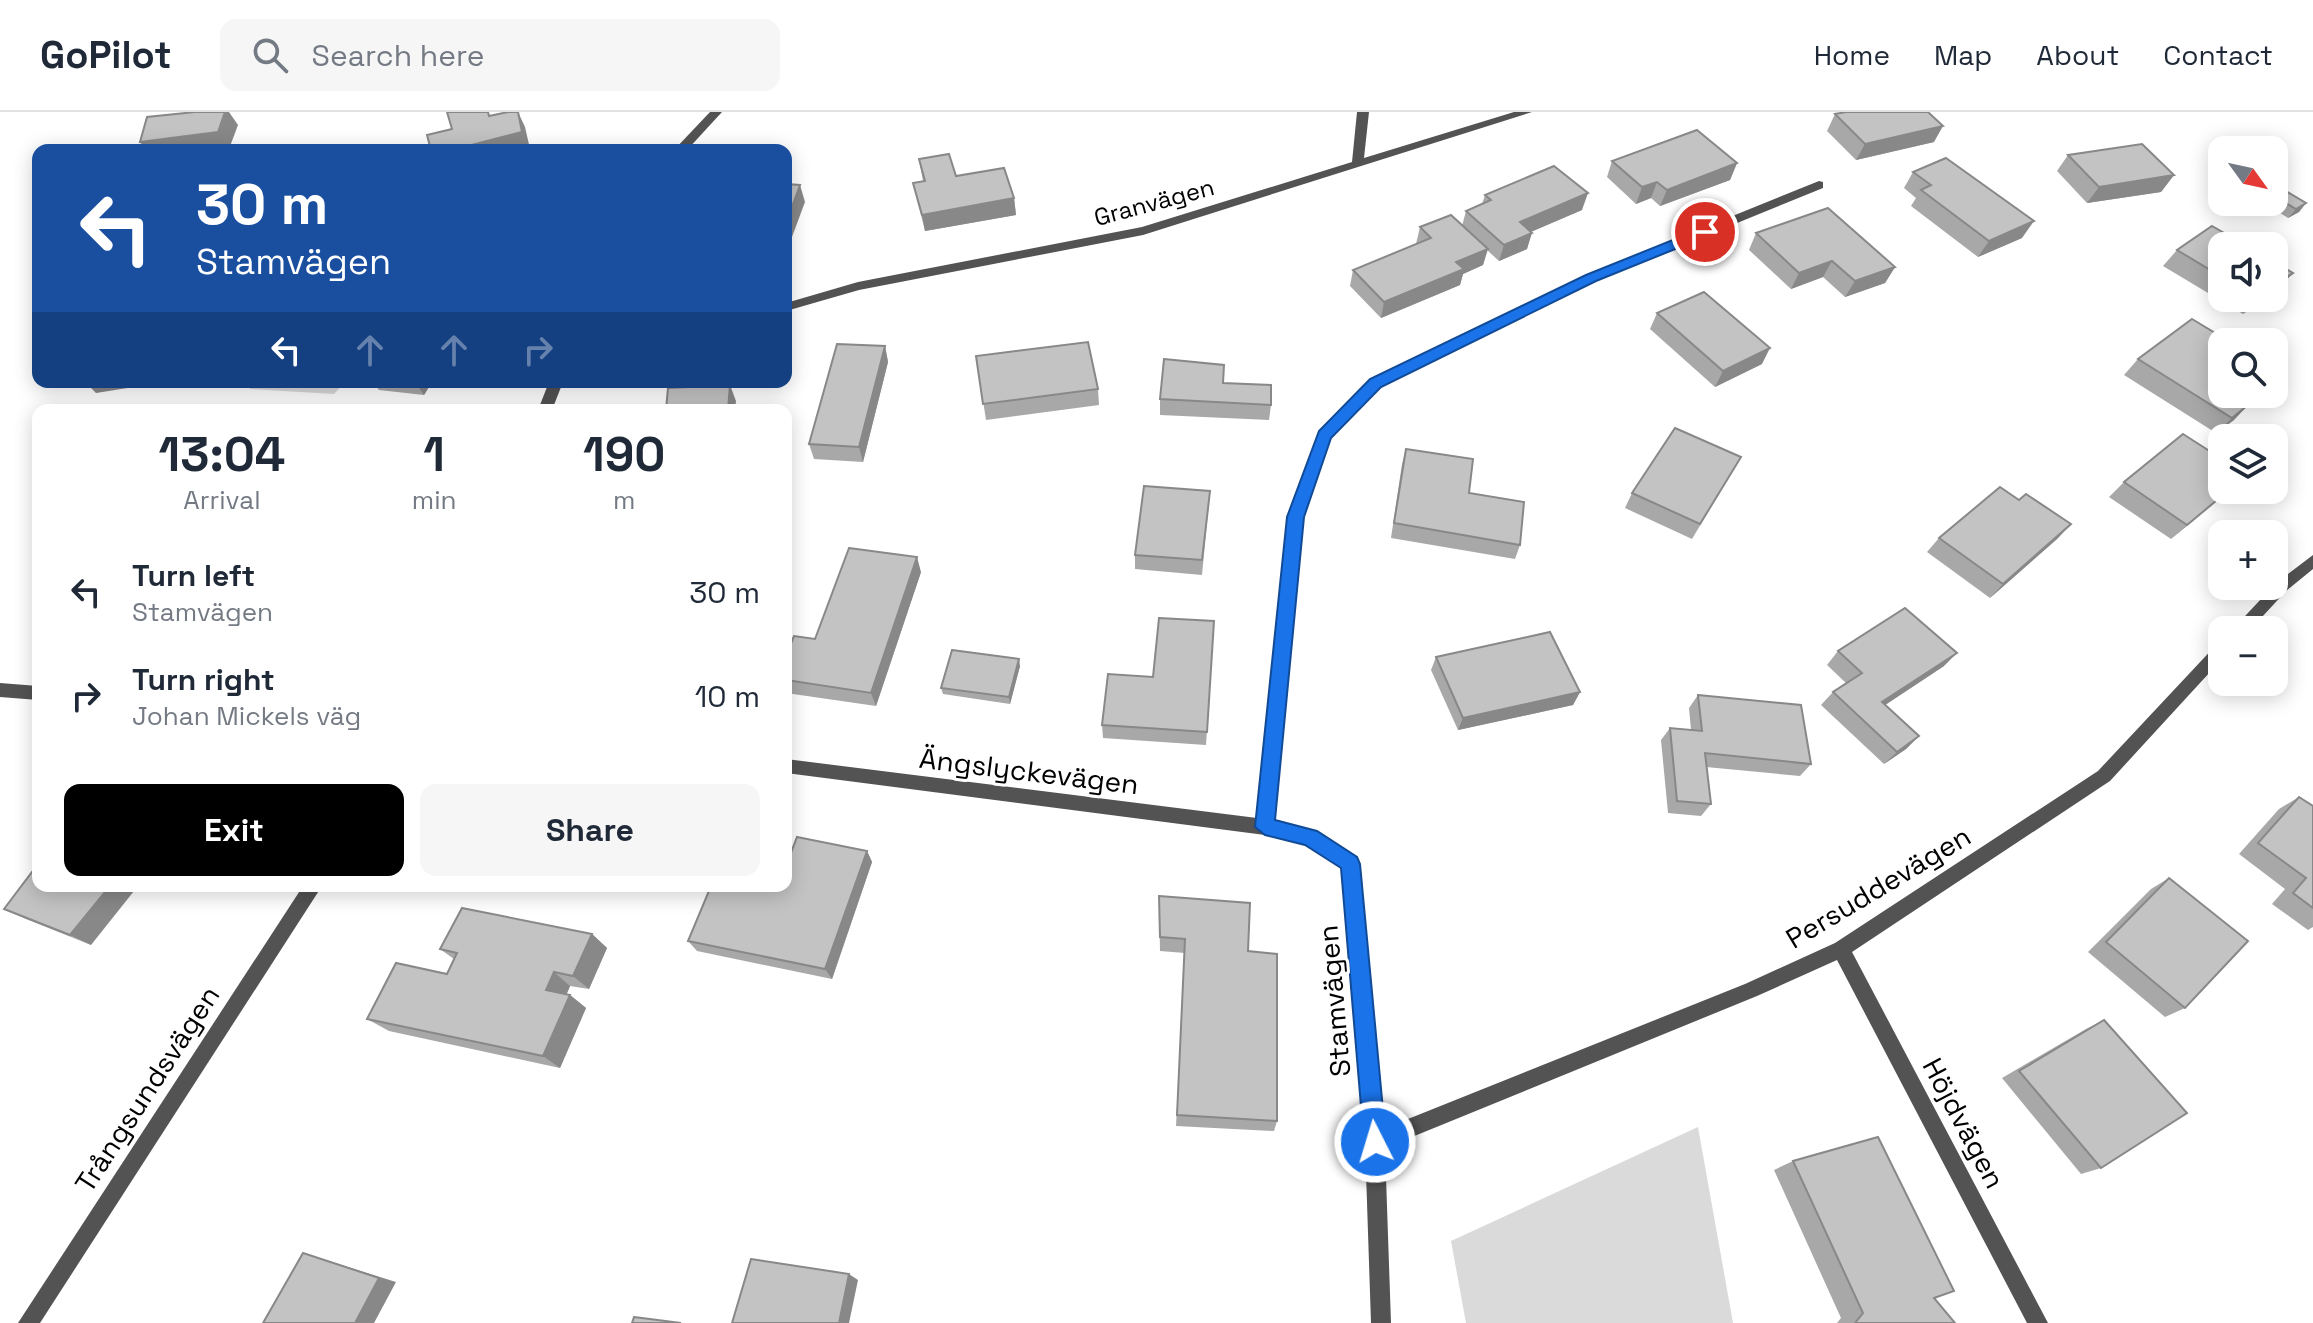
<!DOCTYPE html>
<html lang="en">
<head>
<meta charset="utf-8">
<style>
  :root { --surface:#fff; --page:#f6f6f7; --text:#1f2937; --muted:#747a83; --line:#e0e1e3; --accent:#000 }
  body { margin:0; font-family:"Space Grotesk",sans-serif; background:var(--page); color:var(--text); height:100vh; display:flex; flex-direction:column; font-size:30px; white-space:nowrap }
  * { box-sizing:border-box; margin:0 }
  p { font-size:26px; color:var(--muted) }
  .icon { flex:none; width:44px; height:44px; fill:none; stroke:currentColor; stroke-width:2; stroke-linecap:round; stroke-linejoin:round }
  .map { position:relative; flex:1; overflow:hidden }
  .sheet { position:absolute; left:32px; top:292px; width:760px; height:488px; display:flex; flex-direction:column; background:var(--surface); border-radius:16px; box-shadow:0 4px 20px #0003 }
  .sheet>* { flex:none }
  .guide { position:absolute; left:32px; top:32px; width:760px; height:244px; border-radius:16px; box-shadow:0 4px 20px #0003; background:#1a4fa0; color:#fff; overflow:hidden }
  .needle { width:52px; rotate:123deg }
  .buttons { position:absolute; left:2208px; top:24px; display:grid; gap:16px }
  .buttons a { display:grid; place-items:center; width:80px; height:80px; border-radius:16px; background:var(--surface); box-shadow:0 4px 20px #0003; font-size:40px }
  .pin { position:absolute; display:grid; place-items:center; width:68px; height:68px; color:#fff; margin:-34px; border:4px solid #fff; border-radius:50%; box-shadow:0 2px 8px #0007 }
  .me { position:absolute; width:88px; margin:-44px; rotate:355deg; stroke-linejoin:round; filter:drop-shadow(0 0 6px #0008) }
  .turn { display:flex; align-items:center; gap:28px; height:168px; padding:0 32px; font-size:36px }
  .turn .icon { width:104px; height:104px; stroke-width:2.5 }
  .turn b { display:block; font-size:56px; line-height:68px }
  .lanes { display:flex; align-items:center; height:76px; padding:0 32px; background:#0003; justify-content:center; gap:40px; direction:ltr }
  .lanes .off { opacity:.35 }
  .eta { display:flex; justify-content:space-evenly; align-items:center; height:136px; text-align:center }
  .eta b { font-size:48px; font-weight:700; line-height:56px }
  .primary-button { display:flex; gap:16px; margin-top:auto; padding:16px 32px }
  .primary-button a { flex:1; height:92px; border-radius:16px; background:var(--accent); color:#fff; font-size:32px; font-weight:700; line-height:92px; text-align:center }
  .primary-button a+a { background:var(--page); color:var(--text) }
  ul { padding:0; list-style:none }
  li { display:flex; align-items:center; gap:24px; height:104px; padding:0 32px }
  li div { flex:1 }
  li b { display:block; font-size:30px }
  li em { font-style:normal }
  header { display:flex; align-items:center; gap:48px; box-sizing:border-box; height:112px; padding:0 40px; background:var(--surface); border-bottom:2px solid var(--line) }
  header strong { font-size:38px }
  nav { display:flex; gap:44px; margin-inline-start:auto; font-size:28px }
  .search { width:560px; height:72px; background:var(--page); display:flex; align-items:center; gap:20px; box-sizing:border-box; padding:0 28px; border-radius:16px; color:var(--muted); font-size:30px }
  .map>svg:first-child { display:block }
  .green { fill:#dadada }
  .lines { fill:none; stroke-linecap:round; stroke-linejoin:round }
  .minor { fill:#535353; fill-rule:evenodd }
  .wall { fill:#a8a8a8 }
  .shaded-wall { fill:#888 }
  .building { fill:#c3c3c3; stroke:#888; stroke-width:2 }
  .route { fill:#1a73e8; stroke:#114b97; stroke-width:2 }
  .labels { text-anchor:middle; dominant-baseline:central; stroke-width:6; stroke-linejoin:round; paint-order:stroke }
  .far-street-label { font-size:24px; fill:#000; stroke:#fff }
  .street-label { font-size:28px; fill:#000; stroke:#fff }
</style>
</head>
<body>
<header>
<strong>GoPilot</strong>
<div class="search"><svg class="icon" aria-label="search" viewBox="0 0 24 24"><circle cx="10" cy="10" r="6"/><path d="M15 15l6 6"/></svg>Search here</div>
<nav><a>Home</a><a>Map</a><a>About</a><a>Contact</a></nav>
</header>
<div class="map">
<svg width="2313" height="1211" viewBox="0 0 2313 1211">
  <rect width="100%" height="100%" fill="#fff"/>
  <g class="green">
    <polygon points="246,270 345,270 334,282 250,277"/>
    <polygon points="1698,1015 1733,1211 1466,1211 1451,1129"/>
  </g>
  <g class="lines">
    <g class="minor">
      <polygon points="710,0 722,0 687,38 674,38"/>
      <polygon points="1357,0 1369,0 1364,46 1514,0 1532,0 1143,123 859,178 786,199 786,191 858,170 1142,115 1352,50"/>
      <polygon points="1819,69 1823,70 1823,76 1595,169 1380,274 1330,325 1303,405 1274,709 1316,720 1356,746 1359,752 1383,1017 1745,872 1835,831 2098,659 2217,532 2222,531 2222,547 2110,669 1852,840 2048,1211 2027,1211 1837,848 1757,884 1385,1036 1391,1211 1371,1211 1365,1030 1342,756 1306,732 1265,723 786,661 786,647 1257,706 1289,405 1319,319 1370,268 1587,163"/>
      <polygon points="549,270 563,270 552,298 538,298"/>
      <polygon points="2313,443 2313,457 2286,479 2250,518 2232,518 2276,471"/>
      <polygon points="0,571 38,574 38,588 0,585"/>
      <polygon points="303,774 322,774 40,1211 18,1211"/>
    </g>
  </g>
  <g class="wall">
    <polygon points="1835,2 1934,30 1856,48 1827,19"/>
    <polygon points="2068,43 2174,63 2161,80 2087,91 2057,59"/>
    <polygon points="919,47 956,64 1014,86 1016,103 925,119 913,71 923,69"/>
    <polygon points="1612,49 1737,51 1730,68 1660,94 1651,86 1636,92 1607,65"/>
    <polygon points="1913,60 2022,126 1978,145 1911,94 1916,86 1904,76"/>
    <polygon points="1485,83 1582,98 1530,120 1527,137 1499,149 1487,138 1483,153 1463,162 1460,173 1381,206 1350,174 1353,158 1416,132 1420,115 1462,114 1466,99 1482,92"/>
    <polygon points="2274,84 2306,91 2299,100 2288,106 2266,92 2269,90 2274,90"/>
    <polygon points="1756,121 1895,155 1885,171 1845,185 1823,165 1791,177 1749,138"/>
    <polygon points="2222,134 2222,186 2265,186 2243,202 2163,154 2177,138"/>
    <polygon points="1657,201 1762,252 1715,275 1650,217"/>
    <polygon points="2222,230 2222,282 2234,308 2216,321 2124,263 2138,247"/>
    <polygon points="885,234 888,250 863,350 814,347 809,332"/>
    <polygon points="976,244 1098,277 1099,293 986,308"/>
    <polygon points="373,270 432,270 424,283 379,278"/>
    <polygon points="1223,271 1271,293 1269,308 1160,303 1160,287"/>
    <polygon points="1406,337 1469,381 1520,433 1515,447 1391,426 1402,352"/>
    <polygon points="1741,345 1692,427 1625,396 1632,381"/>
    <polygon points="2124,370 2222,378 2243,378 2237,383 2230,378 2171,427 2109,385"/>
    <polygon points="1210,379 1202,463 1135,457 1135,443"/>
    <polygon points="2019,388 2071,412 2057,427 1990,486 1927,440 1939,426"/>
    <polygon points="921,460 876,594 786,581 786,544"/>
    <polygon points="1214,509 1206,633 1103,626 1102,613"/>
    <polygon points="1838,539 1944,554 1885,593 1919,624 1906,637 1884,652 1821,593 1833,580 1846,571 1827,553"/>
    <polygon points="1436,545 1580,580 1573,593 1458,618 1431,558"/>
    <polygon points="1020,554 1010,592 943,582 941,576"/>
    <polygon points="1698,583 1811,652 1800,664 1706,655 1711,692 1701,704 1668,701 1661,628 1670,616 1691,618 1689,596"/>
    <polygon points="2299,685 2313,694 2313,815 2308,818 2272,792 2285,777 2239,742 2279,697"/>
    <polygon points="867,739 872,750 832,867 697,839 688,829 786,774"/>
    <polygon points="32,760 91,833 26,807 4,797"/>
    <polygon points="2169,766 2185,896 2165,905 2088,840 2151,777"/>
    <polygon points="1159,784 1248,839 1277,1009 1274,1019 1176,1014 1185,841 1160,839"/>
    <polygon points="592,822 607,836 589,877 570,874 566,883 570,883 586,896 560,956 389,919 367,907 447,862 454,847 440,837"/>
    <polygon points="2104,908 2101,1056 2081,1062 2002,966 2086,917"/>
    <polygon points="1793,1049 1934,1186 1955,1211 1837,1211 1841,1206 1774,1058"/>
  </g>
  <g class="shaded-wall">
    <polygon points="225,0 229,0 238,13 229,37 146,38 140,30"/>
    <polygon points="518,0 525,15 530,37 524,38 452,38"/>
    <polygon points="1943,14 1934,30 1856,48 1865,32"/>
    <polygon points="1737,51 1730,68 1660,94 1667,78"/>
    <polygon points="2174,63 2161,80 2087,91 2099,75"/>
    <polygon points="1657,70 1651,86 1636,92 1642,75"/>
    <polygon points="800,73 805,90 786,141 786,111"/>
    <polygon points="1588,81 1582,98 1515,127 1520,110"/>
    <polygon points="1014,86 1016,103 925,119 922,103"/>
    <polygon points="2306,91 2299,100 2288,106 2296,97"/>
    <polygon points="2034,109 2022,126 1978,145 1989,129"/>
    <polygon points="1532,121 1527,137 1499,149 1504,133"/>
    <polygon points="1488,137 1483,153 1463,162 1460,173 1381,206 1384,190 1456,150"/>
    <polygon points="1832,149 1823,165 1791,177 1799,161"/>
    <polygon points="1895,155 1885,171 1845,185 1855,169"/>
    <polygon points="2293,161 2278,177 2274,180 2274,174"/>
    <polygon points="2258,186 2265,186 2243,202"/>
    <polygon points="885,234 888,250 863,350 859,335"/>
    <polygon points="1770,236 1762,252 1715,275 1723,259"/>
    <polygon points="85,270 154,270 153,272 96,281"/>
    <polygon points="415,270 432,270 424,283"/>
    <polygon points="730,273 736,289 735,298 728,298"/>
    <polygon points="2249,292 2234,308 2216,321 2232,306"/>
    <polygon points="2229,378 2230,378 2171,427 2187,413"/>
    <polygon points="2071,412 2057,427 1990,486 2003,472"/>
    <polygon points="917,445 921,460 876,594 871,581"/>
    <polygon points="1957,541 1944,554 1870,603 1882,590"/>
    <polygon points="1019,547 1020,554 1010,592 1009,585"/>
    <polygon points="1580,580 1573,593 1458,618 1463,606"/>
    <polygon points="1919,624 1906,637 1884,652 1897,640"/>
    <polygon points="867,739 872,750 832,867 825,857"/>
    <polygon points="110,774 138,774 91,833 70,823"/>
    <polygon points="592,822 607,836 589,877 573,864"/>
    <polygon points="554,860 570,874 563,891 546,878"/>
    <polygon points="570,883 586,896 560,956 543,944"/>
    <polygon points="303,1141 396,1170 374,1211 355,1211"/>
    <polygon points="849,1162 858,1168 849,1211 839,1211"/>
  </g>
  <g class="building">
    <polygon points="195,0 225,0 218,20 140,30 147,5"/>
    <polygon points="447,0 488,0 489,4 508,0 518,0 522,20 452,38 431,38 427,23 452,17"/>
    <polygon points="1846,0 1928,0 1943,14 1865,32 1835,2"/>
    <polygon points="1697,18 1737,51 1667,78 1657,70 1642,75 1612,49"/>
    <polygon points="2142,32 2174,63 2099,75 2068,43"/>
    <polygon points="949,42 956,64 1004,56 1014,86 922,103 913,71 925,69 919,47"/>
    <polygon points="1946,46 2034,109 1989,129 1921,78 1931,73 1913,60"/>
    <polygon points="1554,54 1588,81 1520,110 1532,121 1504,133 1466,99 1491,88 1485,83"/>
    <polygon points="786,72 800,73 786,111"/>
    <polygon points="2284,78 2306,91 2296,97 2274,84"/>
    <polygon points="1828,96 1895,155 1855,169 1832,149 1799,161 1756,121"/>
    <polygon points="1451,103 1488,137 1456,150 1464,157 1384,190 1353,158 1431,126 1420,115"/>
    <polygon points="2212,114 2247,134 2222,134 2222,165 2177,138"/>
    <polygon points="2274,150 2293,161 2274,174"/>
    <polygon points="1704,180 1770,236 1723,259 1657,201"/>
    <polygon points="2192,207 2230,230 2222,230 2222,272 2220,274 2222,275 2222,282 2233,282 2249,292 2232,306 2138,247"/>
    <polygon points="1088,230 1098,277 983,292 976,244"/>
    <polygon points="837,232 885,234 859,335 809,332"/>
    <polygon points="1164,247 1224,253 1223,271 1271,273 1271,293 1160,287"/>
    <polygon points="730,273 728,298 666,298 668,276"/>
    <polygon points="1675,316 1741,345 1700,412 1632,381"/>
    <polygon points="2183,322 2222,347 2222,378 2229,378 2187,413 2124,370"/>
    <polygon points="1406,337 1473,347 1469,381 1524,390 1520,433 1394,411"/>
    <polygon points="1144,374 1210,379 1202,448 1135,443"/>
    <polygon points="2000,375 2019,388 2026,382 2071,412 2003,472 1939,426"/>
    <polygon points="849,436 917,445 871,581 786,568 786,544 794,524 815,527"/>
    <polygon points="1905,496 1957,541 1882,590 1919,624 1897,640 1833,580 1862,561 1838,539"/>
    <polygon points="1159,506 1214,509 1207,620 1102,613 1108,562 1153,565"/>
    <polygon points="1550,520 1580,580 1463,606 1436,545"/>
    <polygon points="952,538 1019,547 1009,585 941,576"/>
    <polygon points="1698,583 1801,593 1811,652 1705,641 1711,692 1677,689 1670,616 1702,619"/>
    <polygon points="2299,685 2313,694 2313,796 2293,781 2306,766 2258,731"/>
    <polygon points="797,725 867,739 825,857 688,829 711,774 786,774 786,754"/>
    <polygon points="32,760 38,762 38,774 110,774 70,823 4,797"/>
    <polygon points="2169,766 2248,829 2185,896 2106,830"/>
    <polygon points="1159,784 1250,791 1248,839 1277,842 1277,1009 1177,1003 1185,827 1160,825"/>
    <polygon points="462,796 592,822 573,864 554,860 546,878 570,883 543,944 367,907 396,851 447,862 457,841 440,837"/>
    <polygon points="2104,908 2187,1001 2101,1056 2019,959"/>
    <polygon points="1878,1025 1954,1179 1934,1186 1955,1211 1855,1211 1863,1201 1793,1049"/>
    <polygon points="303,1141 379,1166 355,1211 263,1211"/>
    <polygon points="751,1147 849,1162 839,1211 732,1211"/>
    <polygon points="634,1205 681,1211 632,1211"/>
  </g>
  <polygon class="route" points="1705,115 1710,116 1710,123 1596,169 1381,275 1331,326 1304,405 1275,708 1317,719 1357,745 1360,752 1386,1030 1383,1038 1375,1041 1367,1038 1364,1030 1341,756 1305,733 1265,723 1255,715 1287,405 1319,319 1370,267 1586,163"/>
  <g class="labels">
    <g class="far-street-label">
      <text transform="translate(1154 90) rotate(-15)">Granvägen</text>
    </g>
    <g class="street-label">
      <text transform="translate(1029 659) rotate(7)">Ängslyckevägen</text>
      <text transform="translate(1878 775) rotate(-31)">Persuddevägen</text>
      <text transform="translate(1334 889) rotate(-95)">Stamvägen</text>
      <text transform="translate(147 977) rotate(-57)">Trångsundsvägen</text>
      <text transform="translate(1964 1011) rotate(62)">Höjdvägen</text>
    </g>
  </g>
</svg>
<div class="buttons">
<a><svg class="needle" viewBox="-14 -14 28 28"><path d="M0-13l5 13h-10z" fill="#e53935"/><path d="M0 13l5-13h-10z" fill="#747a83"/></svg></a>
<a><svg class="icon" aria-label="sound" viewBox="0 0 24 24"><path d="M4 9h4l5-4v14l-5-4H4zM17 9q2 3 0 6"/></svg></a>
<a><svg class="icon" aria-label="search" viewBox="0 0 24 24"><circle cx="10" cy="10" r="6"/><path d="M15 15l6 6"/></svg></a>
<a><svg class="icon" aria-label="layers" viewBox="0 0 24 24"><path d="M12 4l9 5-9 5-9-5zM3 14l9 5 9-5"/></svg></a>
<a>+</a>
<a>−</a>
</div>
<div class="pin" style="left:1705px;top:120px;background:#d93025"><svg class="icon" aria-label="arrive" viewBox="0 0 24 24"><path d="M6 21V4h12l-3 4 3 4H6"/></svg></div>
<svg class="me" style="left:1375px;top:1030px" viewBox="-20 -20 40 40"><circle r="17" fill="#1a73e8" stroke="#fff" stroke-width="3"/><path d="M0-11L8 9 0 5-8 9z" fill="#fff"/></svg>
<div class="guide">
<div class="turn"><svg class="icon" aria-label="left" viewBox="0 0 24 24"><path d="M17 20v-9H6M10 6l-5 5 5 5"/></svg><div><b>30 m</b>Stamvägen</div></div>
<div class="lanes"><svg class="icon" aria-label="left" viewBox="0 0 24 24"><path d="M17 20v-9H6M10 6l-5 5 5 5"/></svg><svg class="icon off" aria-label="ahead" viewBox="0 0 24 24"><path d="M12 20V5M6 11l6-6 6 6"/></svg><svg class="icon off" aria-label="ahead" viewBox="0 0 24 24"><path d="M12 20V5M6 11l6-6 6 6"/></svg><svg class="icon off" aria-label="right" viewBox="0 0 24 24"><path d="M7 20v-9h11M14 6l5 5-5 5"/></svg></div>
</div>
<section class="sheet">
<div class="eta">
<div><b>13:04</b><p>Arrival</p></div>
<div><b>1</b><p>min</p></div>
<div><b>190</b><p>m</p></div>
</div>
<ul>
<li><svg class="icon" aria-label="left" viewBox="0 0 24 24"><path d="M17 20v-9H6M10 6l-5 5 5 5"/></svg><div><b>Turn left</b><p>Stamvägen</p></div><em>30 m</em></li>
<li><svg class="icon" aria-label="right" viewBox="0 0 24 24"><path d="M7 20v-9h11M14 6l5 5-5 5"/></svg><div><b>Turn right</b><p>Johan Mickels väg</p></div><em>10 m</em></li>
</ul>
<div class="primary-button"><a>Exit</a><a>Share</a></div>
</section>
</div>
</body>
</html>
